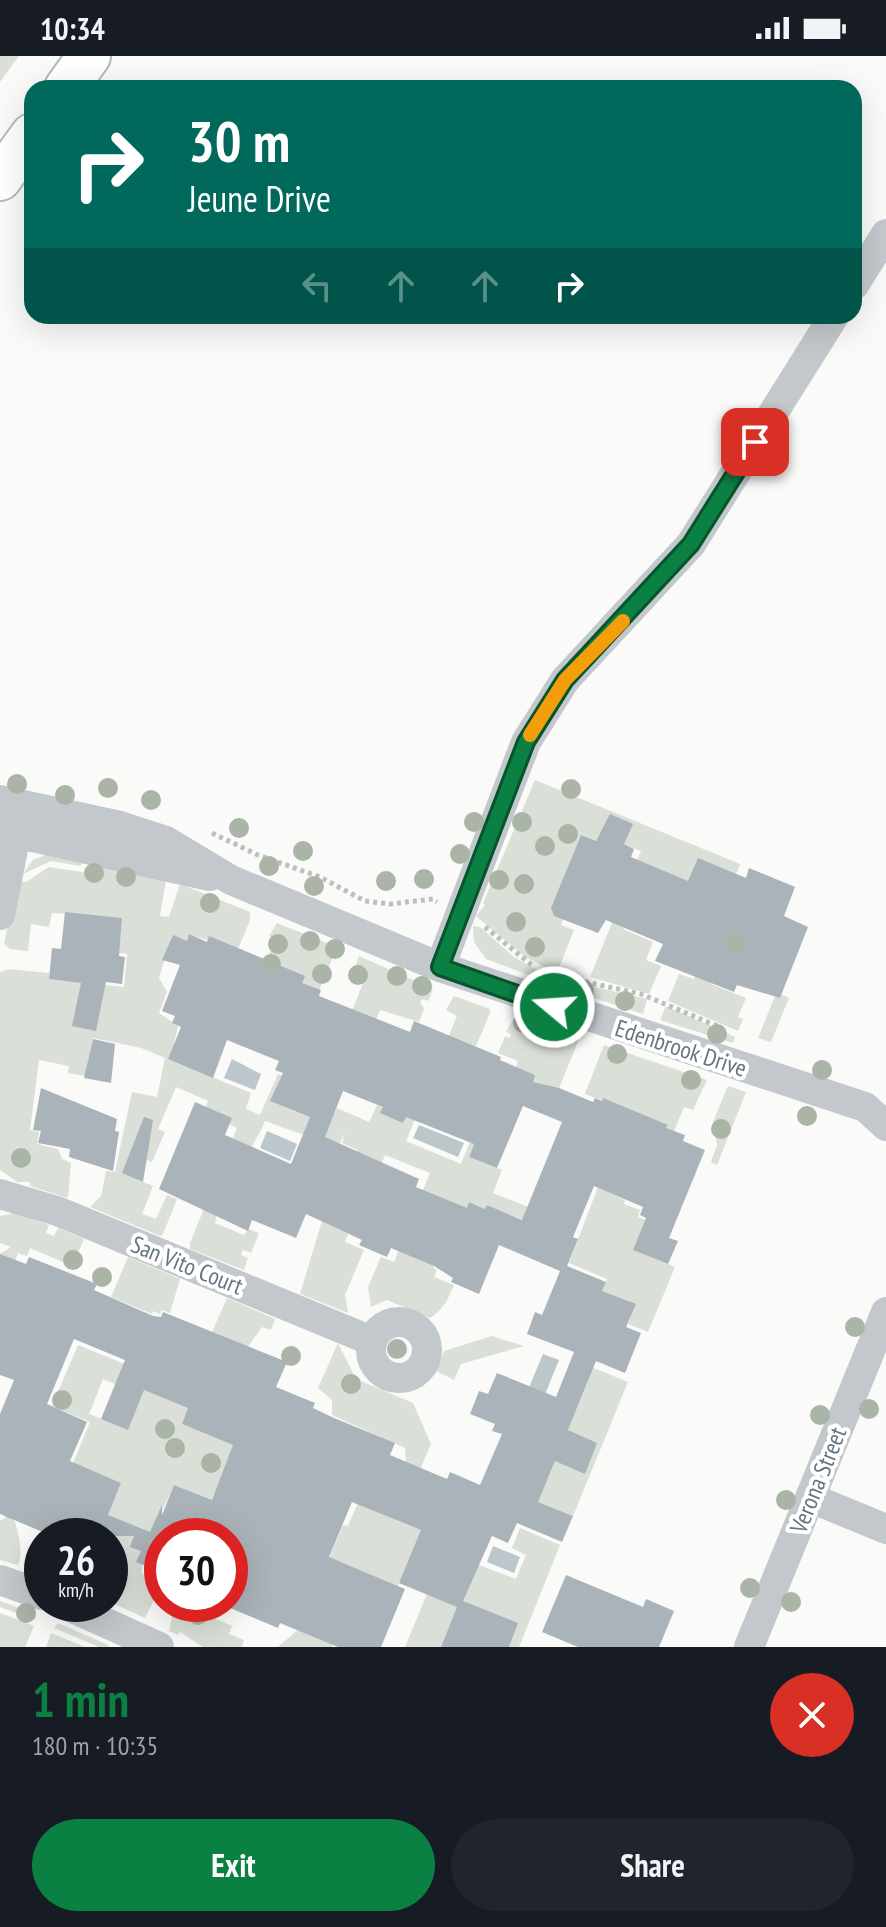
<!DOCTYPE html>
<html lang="en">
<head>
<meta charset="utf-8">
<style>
  :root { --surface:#171b24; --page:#20242c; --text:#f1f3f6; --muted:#9ea1a6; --accent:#0b8043 }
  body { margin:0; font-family:"PT Sans Narrow",sans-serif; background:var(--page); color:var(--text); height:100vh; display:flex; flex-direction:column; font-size:30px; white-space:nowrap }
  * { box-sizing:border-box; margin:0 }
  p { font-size:26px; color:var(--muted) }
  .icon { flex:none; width:44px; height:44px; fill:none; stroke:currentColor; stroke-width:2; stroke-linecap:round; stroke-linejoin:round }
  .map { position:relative; height:1591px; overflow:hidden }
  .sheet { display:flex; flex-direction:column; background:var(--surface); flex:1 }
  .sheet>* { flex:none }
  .hud { position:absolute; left:24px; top:24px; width:838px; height:244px; border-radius:24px; box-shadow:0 8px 32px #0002; background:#00695c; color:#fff; overflow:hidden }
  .speed { position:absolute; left:24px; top:1462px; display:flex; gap:16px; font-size:40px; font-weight:700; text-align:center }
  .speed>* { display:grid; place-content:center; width:104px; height:104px; border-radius:50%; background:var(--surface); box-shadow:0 8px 32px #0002; line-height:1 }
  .speed small { font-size:20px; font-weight:400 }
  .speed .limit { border:12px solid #d22; background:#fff; color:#111 }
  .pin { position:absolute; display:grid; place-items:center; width:68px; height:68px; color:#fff; margin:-34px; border-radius:16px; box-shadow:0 4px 12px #0006 }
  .me { position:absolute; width:88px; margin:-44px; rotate:288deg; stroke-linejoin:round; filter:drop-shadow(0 0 6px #0008) }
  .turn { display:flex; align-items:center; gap:28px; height:168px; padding:0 32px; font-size:36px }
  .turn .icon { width:104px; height:104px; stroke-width:2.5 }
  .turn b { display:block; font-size:56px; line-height:68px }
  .lanes { display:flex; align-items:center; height:76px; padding:0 32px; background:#0003; justify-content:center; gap:40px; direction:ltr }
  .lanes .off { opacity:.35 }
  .round { display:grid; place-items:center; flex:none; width:84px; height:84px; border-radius:42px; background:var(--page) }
  .summary { display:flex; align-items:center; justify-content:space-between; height:136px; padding:0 32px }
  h1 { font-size:48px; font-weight:800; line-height:60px; color:var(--accent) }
  .button { display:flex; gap:16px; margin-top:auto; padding:16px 32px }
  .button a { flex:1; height:92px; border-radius:48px; background:var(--accent); color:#fff; font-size:32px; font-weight:800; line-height:92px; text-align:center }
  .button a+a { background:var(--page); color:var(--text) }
  .status { display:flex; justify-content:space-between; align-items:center; height:56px; padding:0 40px; background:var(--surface); direction:ltr }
  .status svg { height:22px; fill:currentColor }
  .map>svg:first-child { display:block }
  .green { fill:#dadfd7; fill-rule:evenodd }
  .water { fill:#bbc7cb }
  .building { fill:#aab3b9; fill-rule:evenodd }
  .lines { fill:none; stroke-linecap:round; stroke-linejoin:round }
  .secondary-casing { stroke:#b3babf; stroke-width:46 }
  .path { stroke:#bbbfc2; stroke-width:5; stroke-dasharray:4 4; stroke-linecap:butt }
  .street { stroke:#c3c8cc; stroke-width:30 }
  .secondary { stroke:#fff; stroke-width:42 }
  .tree { fill:#aab4a7 }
  .route-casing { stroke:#07532c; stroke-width:20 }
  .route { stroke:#0b8043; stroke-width:14 }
  .slow { stroke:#f59e0b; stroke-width:14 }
  .labels { text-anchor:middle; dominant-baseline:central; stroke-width:8; stroke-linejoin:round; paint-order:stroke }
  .street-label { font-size:24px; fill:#657683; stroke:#fff }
</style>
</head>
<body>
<div class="status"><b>10:34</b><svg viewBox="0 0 49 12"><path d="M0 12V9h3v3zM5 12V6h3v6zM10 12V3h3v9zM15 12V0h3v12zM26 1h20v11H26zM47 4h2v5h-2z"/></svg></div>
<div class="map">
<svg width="886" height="1591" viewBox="0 0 886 1591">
  <rect width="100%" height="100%" fill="#fafaf8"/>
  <g class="green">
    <polygon points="0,0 19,0 0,26"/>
    <polygon points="535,724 740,808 727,841 724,894 711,928 746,942 738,961 743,963 738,975 668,945 679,918 694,923 696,917 649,810 623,873 653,886 646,904 661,910 649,938 590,921 641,795 599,778 596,785 581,779 552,852 552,856 563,864 561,869 574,874 557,917 525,901 476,860 485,849 483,847"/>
    <path d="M46,799c17,0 22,6 39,6l-5,5 -29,-5 -28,13 10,-14z"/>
    <path d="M95,807l71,18 -6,35 9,1 11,-33 70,28v8l-12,29 -48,-14 -3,6 -15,-5 -13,42 8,14 -8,21 19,13 -8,34 81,33 -5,16 14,6 18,-41 41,16 -11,26 21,9 8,-17 32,14 8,-17 6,2 -2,6 35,4 -10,24 55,23 10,-25 4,2 -6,16 33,13 -9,23 38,15 -5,13 -39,-16 -2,4 -15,-7 -37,66 4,2 -3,7 20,8c-6,14 -10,24 -24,33l-43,-18 -16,7 -3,-20 13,-30 13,5 36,-89 -45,-18 -12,29 -21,-20 5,-14 -15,-7 3,-11 -7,15 -73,-26c-15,35 -44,64 -50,102l29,12 4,-6 11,4 -8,20 -8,-3 -2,5 7,3 -4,12 -54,-21v-6l47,-115 -8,-4 2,-6 -25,-11 2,-6 -32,-14 -18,42 7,3 -13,30 -8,-3 -8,20 17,7 -11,28 14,5 11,-24 10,4 -14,35 -3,2 -70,-29 11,-11 5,-25 9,1 17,-80 25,5 8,-39 -24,-10 -48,-10 -8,38 -17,-3 1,-7 -30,-6 -9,70 9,2 -2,12 21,5 4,10 9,4 -3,35 -38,-12v-4h-13l-17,-12v-198l9,-3 40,4v6l75,8 3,-33 -8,-1 3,-35 -70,-5 -3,14 -18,-3 -3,27 -18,-2 -6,-5 13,-63 9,1 23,-15 39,6zM278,1028l25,10 -7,18 -25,-11z"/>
    <polygon points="277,867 337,891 319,934 307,929 305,934 264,911 275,883 269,880"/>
    <polygon points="473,870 480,871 514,901 554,923 550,927 486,903 474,886"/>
    <polygon points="359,900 433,933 428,945 422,943 420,946 424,953 419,966 380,954 349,1030 349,962 366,920 354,914"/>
    <polygon points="573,926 647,943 643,958 573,935"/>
    <polygon points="781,938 789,942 771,986 758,982 775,940"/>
    <polygon points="454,940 490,953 490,957 476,990 471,989 430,1025 457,960 446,954"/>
    <polygon points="666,950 735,981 733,987 660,964"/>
    <polygon points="514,961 580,981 559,1032 531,1030 516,1011 518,1005 498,997 505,980 509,982 511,978 506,976"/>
    <polygon points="604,989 707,1024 693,1054 684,1051 674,1075 664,1077 668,1069 585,1038"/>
    <polygon points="728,1030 746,1036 717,1109 711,1106 717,1089 713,1066"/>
    <polygon points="598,1131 625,1144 624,1148 640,1154 638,1161 645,1164 634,1194 675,1211 648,1276 628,1268 635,1248 602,1235 607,1223 569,1207"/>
    <polygon points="14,1157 49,1169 46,1177 54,1180 58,1172 84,1183 77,1199 68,1195 63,1206 30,1192 27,1200 18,1197 0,1243 0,1198 11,1191 0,1187 0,1160"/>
    <polygon points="322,1165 348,1178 345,1186 364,1194 345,1239 348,1257 300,1238"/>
    <polygon points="128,1201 180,1223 170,1257 162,1254 160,1258 153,1255 152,1258 111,1241"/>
    <polygon points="227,1242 275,1263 271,1274 262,1271 247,1292 209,1283"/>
    <polygon points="492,1280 524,1290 461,1308 454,1324 436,1315 444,1295"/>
    <polygon points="338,1287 356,1323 413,1347 431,1388 418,1418 389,1461 445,1484 442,1495 516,1523 526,1499 512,1492 520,1472 560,1489 519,1591 405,1591 439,1509 412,1497 398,1530 343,1507 332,1591 278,1591 299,1573 343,1469 348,1470 359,1444 385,1455 406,1405 405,1392 332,1359 332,1344 318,1332"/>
    <path d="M78,1289l69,28 54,5 -19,46 52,21 -22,55 -38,-15c-10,24 -36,67 -32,89l20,11 -17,33 -35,-16v-66h-11l22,-53 -48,-20 17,-41 -38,-16zM103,1323l39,16 -15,34 -38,-15z"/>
    <polygon points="579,1306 628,1326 573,1460 516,1437 546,1427 589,1323"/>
    <path d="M9,1452c7,12 16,45 9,57l-18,-5v-40l4,-1z"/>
    <polygon points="0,1545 36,1558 35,1564 0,1551"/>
    <polygon points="190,1548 197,1549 195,1554 232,1570 229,1578 244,1584 242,1591 203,1591 180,1576 178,1579 169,1575 172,1560"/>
    <polygon points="0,1557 34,1570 25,1591 0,1591"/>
    <polygon points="58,1567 108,1589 109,1591 99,1591 54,1572"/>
    <polygon points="51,1577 85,1591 46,1591"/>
  </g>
  <g class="water">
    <polygon points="232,1003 261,1018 255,1034 224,1022"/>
    <polygon points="419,1069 464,1087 458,1101 413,1082"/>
    <polygon points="267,1075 297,1088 290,1105 260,1092"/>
    <polygon points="543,1298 559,1304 544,1341 528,1334"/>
    <polygon points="493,1490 520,1501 514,1517 487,1506"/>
  </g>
  <g class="building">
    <polygon points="610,758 633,768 624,788 634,793 631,801 688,825 698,802 746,822 749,812 795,831 784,860 808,871 780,942 737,929 734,936 655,905 663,888 606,864 598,877 554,860 551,852 581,779 596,785"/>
    <polygon points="65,856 122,862 119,900 125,901 122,928 106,926 96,975 72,970 81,927 49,923 52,892 61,893"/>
    <path d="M189,878l18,8 2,-6 96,40 -3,7 19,7 -2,6 91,36 4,-11 87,36 -1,3 35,15 -2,7 26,6 34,14 2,-4 7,3 1,-3 65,27 -2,3 19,7 -2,6 22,9 -36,88 9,3 -10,23 -35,-14 13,-32 -6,-3 3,-8 -49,-21 -21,51 5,2 -11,27 39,16 -4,9 34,13 -10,23 15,6 -16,40 -29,-12 -28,69 29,13 -12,31 -30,-13 -17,41 35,14 -11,26 -45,-19 -9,20 -16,-7 -29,65 55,22 -9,24h-68l16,-40 -58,-24 22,-53 -69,-28 -23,55 76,32 -24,58h-43l-58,-24 -2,5 -48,-20v-72h-68v37l-26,-11 5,-11 -11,-4 4,-11h-82l-52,-22v-100l14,-34 -14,-5v-121l26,10 3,-7 68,27 -3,6 59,26 8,1 2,-5 124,50 -11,25 39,16 -2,5 21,10 61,25 -5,12 57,24 3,-7 30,13 22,-51 -10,-3 3,-7 -25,-10 9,-23 9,3 9,-21 59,24 18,-45 -47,-18 8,-22 7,3 18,-44 -61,-26 -20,49 -28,-12 2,-4 -19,-12 -43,-18 -4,9 -28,-12 3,-5 -56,-26 -10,24 -44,-18 -4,11 -89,-42 36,-87 37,16 -7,17 66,29 19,-47 -40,-16 13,-28 -8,-3 4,-9 -52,-21 -14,38 -45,-19 13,-32 -9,-4 3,-7 -13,-5 18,-46 -18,-5 11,-25 14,6zM343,1035l40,16 -3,6 23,10 3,-6 68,27 -5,13 28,11 26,-62 39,16 -40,98 -35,-15 -2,4 -16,-7 -2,6 -51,-21 3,-8 -94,-42zM74,1283l51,21 -24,59 27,11 16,-40 44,18 -6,16 51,21 -21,55 -38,-15 -12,30v-10l-12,27 -42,-17 13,-32 -51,-22 17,-39 -40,-18z"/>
    <polygon points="93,983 115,988 111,1027 84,1022"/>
    <polygon points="41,1032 117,1063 115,1075 119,1076 113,1115 69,1101 70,1093 38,1087 41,1075 33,1074"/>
    <polygon points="144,1061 153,1064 143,1126 122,1117"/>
    <polygon points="566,1519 643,1551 646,1543 674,1555 659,1591 578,1591 542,1576"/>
  </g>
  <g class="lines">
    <g class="secondary-casing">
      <g id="secondary">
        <polyline points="66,32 89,0"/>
        <polyline points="0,123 32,79"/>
      </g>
    </g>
    <g class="path">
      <polyline points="212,777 258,799 320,821 365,845 390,848 433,843 437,846"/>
      <polyline points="485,871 533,910"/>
      <polyline points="577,924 641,938 722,972"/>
    </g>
    <g class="street">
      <polyline points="854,229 886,178"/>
      <polyline points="0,744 120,770 166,785 231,824 440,911 865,1051 886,1070"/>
      <polyline points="0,774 210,820"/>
      <polyline points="0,859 16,778 12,758"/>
      <polyline points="440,911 526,686 565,624 691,488 834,260"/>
      <polyline points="0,1138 57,1155 372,1285"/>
      <circle cx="399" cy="1294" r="28"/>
      <polyline points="811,1442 886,1473"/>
      <polyline points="0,1524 42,1539"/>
      <polyline points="64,1548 159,1591"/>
      <polyline points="749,1591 886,1256"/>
    </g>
    <use href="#secondary" class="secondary"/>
  </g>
  <g class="tree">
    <circle cx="17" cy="728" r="10"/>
    <circle cx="108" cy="732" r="10"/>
    <circle cx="571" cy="733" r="10"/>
    <circle cx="65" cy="739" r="10"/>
    <circle cx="151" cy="744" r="10"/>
    <circle cx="474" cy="766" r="10"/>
    <circle cx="522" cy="766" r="10"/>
    <circle cx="239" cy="772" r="10"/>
    <circle cx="568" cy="778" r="10"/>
    <circle cx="545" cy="790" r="10"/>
    <circle cx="303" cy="795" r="10"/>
    <circle cx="460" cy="798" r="10"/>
    <circle cx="269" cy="810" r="10"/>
    <circle cx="94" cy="817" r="10"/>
    <circle cx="126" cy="821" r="10"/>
    <circle cx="424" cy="823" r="10"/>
    <circle cx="499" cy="824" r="10"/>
    <circle cx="386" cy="825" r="10"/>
    <circle cx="524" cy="828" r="10"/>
    <circle cx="314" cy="830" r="10"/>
    <circle cx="210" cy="847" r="10"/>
    <circle cx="516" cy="866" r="10"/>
    <circle cx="310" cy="885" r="10"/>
    <circle cx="735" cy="885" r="10"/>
    <circle cx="278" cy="888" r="10"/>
    <circle cx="535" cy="891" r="10"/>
    <circle cx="335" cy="893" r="10"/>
    <circle cx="271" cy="908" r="10"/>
    <circle cx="322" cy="918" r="10"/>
    <circle cx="358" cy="919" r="10"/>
    <circle cx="397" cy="920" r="10"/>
    <circle cx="422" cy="930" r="10"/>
    <circle cx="584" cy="934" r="10"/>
    <circle cx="625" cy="945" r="10"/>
    <circle cx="523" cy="967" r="10"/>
    <circle cx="717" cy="978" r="10"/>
    <circle cx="617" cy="998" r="10"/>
    <circle cx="822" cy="1014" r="10"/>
    <circle cx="691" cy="1024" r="10"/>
    <circle cx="807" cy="1060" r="10"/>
    <circle cx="721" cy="1073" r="10"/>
    <circle cx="21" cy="1102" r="10"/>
    <circle cx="73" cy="1204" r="10"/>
    <circle cx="102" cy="1221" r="10"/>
    <circle cx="855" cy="1271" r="10"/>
    <circle cx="397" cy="1293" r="10"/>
    <circle cx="291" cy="1300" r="10"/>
    <circle cx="351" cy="1328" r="10"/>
    <circle cx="62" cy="1344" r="10"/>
    <circle cx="869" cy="1353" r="10"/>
    <circle cx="820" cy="1359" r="10"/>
    <circle cx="165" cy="1373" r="10"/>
    <circle cx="175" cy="1392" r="10"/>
    <circle cx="211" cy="1407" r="10"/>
    <circle cx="786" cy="1444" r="10"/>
    <circle cx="750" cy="1532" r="10"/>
    <circle cx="791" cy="1546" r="10"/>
    <circle cx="26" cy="1557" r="10"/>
    <circle cx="198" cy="1559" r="10"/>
  </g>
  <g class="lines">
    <g class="route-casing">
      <polyline id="route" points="554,951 440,911 526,686 565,624 691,488 755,386"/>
    </g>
    <use href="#route" class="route"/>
    <polyline class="slow" points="530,679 565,624 623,565"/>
  </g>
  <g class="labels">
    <g class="street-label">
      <text transform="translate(681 992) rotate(18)">Edenbrook Drive</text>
      <text transform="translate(187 1209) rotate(22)">San Vito Court</text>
      <text transform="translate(818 1424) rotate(-68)">Verona Street</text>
    </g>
  </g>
</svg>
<div class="speed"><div>26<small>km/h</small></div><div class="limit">30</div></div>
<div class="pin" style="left:755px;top:386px;background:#d93025"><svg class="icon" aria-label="arrive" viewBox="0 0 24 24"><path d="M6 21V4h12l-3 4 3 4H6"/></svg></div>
<svg class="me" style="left:554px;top:951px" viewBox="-20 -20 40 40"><circle r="17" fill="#0b8043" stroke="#fff" stroke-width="3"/><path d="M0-11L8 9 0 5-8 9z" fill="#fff"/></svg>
<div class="hud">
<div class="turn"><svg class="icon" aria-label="right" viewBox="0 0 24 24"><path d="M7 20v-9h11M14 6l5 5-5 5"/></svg><div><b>30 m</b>Jeune Drive</div></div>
<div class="lanes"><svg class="icon off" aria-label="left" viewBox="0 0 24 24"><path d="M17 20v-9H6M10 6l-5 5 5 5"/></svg><svg class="icon off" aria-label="ahead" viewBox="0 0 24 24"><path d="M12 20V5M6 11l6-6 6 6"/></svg><svg class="icon off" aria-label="ahead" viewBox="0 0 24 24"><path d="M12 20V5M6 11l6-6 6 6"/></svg><svg class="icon" aria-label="right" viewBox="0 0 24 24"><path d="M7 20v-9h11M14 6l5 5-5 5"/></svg></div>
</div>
</div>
<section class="sheet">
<div class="summary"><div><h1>1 min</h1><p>180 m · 10:35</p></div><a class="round" style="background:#d93025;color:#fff"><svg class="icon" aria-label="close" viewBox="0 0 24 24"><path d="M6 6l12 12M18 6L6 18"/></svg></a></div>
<div class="button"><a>Exit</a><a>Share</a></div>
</section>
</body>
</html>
